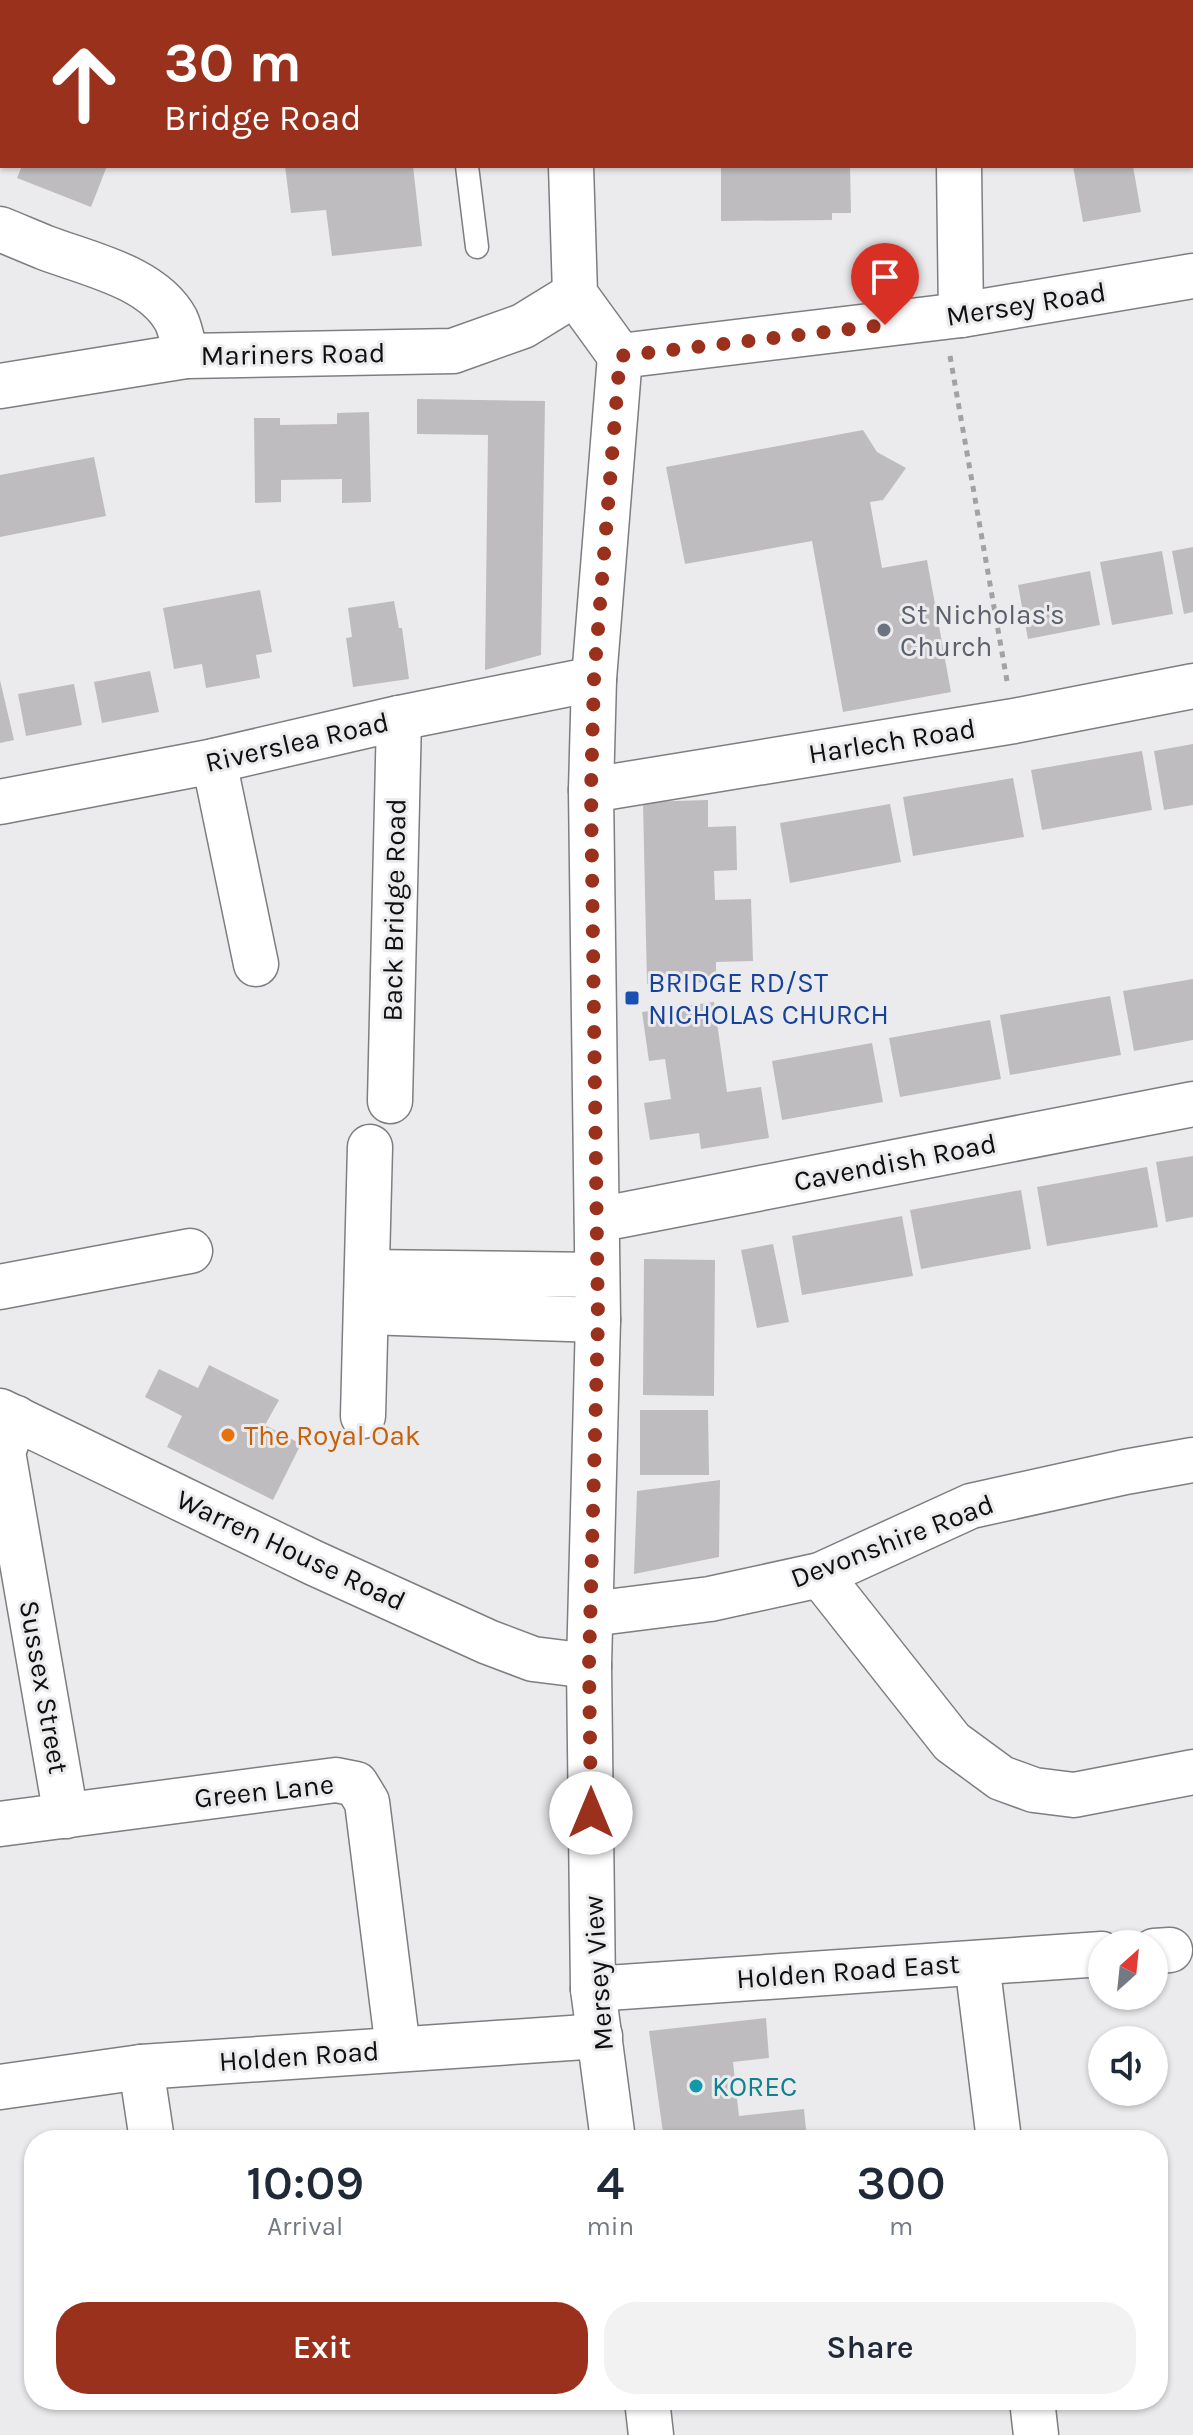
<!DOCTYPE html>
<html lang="en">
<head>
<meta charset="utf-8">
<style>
  :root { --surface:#fff; --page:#f2f2f3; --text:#1f2937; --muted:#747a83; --accent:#9a311c }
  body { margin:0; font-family:Karla,sans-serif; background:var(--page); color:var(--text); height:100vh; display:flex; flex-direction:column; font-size:30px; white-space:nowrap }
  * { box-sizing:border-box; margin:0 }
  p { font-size:26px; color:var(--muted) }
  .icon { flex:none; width:44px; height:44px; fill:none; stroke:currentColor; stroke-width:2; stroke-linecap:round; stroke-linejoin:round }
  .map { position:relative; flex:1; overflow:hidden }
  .drawer { position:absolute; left:24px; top:2130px; width:1144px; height:280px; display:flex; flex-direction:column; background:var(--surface); border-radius:32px; box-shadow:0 2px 6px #0004 }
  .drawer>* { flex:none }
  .banner { position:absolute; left:0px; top:0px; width:1194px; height:168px; box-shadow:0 2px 6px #0004; background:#9a311c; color:#fff; overflow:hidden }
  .needle { width:52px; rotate:27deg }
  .buttons { position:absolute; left:1088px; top:1930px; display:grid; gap:16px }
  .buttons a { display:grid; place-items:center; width:80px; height:80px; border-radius:50%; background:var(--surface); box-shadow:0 2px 6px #0004; font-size:40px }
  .pin { position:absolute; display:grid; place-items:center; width:68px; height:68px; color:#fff; margin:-82px -34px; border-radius:50% 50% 50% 0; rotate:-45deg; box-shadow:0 0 8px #0007 }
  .pin .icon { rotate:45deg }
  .me { position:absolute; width:88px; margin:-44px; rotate:0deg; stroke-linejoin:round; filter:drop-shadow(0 0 6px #0008) }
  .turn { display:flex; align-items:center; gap:28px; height:168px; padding:0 32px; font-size:36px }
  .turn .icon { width:104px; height:104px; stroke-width:2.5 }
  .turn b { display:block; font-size:56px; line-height:68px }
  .eta { display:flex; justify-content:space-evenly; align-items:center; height:136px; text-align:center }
  .eta b { font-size:48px; font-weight:600; line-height:56px }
  .button { display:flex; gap:16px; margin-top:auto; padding:16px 32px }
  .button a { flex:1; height:92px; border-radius:32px; background:var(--accent); color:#fff; font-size:32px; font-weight:600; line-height:92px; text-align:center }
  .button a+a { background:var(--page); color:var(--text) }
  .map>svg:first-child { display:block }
  .building { fill:#bebcbf }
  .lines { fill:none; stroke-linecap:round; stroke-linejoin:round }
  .lane-casing { stroke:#7e7e81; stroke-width:25 }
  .street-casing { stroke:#7e7e81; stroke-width:47 }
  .path { stroke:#a2a2a4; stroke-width:5; stroke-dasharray:6 6; stroke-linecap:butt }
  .lane { stroke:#fff; stroke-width:22 }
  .street { stroke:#fff; stroke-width:44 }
  .route { stroke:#9a311c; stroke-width:14; stroke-dasharray:0 25.2 }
  .worship-dot { fill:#6b7280; stroke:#ebebee; stroke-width:3 }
  .transit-dot { fill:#1a4fb4; stroke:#ebebee; stroke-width:3 }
  .food-dot { fill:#e8710a; stroke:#ebebee; stroke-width:3 }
  .culture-dot { fill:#0f9aa8; stroke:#ebebee; stroke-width:3 }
  .labels { text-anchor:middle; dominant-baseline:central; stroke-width:6; stroke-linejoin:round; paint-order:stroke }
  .street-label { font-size:28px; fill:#0f0f10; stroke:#ebebee }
  .worship-label { font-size:28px; fill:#5b616d; stroke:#ebebee; text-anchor:start }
  .transit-label { font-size:28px; fill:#164399; stroke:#ebebee; text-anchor:start }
  .food-label { font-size:28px; fill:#c56008; stroke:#ebebee; text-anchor:start }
  .culture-label { font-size:28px; fill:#0d838f; stroke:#ebebee; text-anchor:start }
</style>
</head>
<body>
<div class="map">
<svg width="1193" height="2435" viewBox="0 0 1193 2435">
  <rect width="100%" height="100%" fill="#ebebee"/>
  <g class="building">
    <polygon points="22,166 107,166 91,207 17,178"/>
    <polygon points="285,166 413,166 422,246 332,256 326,210 291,213"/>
    <polygon points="721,166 850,166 851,213 832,213 832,220 721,221"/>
    <polygon points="1073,166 1133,166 1141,212 1083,222"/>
    <polygon points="417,399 545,401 541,655 485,670 488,435 417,434"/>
    <polygon points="369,412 371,502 342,503 342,479 281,480 281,502 255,503 254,418 280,418 280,425 337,424 337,413"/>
    <polygon points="863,430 877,452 906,468 883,500 870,502 882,568 927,560 951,692 843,712 812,541 685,564 666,467"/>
    <polygon points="94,457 106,516 0,537 0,475"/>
    <polygon points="1193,547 1193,612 1184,614 1172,551"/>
    <polygon points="1162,551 1173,614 1112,625 1100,562"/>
    <polygon points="1090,571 1100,625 1028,639 1018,585"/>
    <polygon points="260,590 272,652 256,655 260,678 206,688 202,664 174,669 163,608"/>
    <polygon points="394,601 399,628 402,628 409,679 353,687 346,638 352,637 348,608"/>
    <polygon points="150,671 159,712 102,723 94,682"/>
    <polygon points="0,680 14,740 0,743"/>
    <polygon points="74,684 82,725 26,736 18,694"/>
    <polygon points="1193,744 1193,805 1164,810 1154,751"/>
    <polygon points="1142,751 1152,810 1042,830 1031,770"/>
    <polygon points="1013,778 1024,837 913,856 903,797"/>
    <polygon points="708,800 708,827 736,826 737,870 714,871 715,900 751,899 753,961 716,962 716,982 647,984 643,802"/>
    <polygon points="890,804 901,862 790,883 780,823"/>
    <polygon points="1193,979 1193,1040 1134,1051 1123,991"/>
    <polygon points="1110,996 1121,1055 1010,1075 1000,1015"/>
    <polygon points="714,1002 727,1092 761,1087 769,1138 701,1149 699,1133 650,1140 644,1103 671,1099 665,1059 649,1061 642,1012"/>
    <polygon points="990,1020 1001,1079 900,1097 889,1038"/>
    <polygon points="872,1043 883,1102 782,1120 772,1061"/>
    <polygon points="1193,1156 1193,1217 1166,1222 1156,1162"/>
    <polygon points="1147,1167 1158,1227 1047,1246 1037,1187"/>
    <polygon points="1021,1190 1031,1249 921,1269 910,1210"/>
    <polygon points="902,1216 913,1276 802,1295 792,1236"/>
    <polygon points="773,1244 789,1322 757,1328 741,1250"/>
    <polygon points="644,1259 715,1260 714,1396 643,1395"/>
    <polygon points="209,1365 279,1400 265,1425 301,1444 273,1500 167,1447 182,1416 145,1397 159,1369 198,1388"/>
    <polygon points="640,1410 708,1410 709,1475 640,1475"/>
    <polygon points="720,1480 719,1557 634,1574 637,1491"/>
    <polygon points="766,2018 769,2058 733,2062 739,2116 804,2109 807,2140 664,2140 649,2031"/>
  </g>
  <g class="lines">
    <g class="lane-casing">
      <polyline id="lane" points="467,166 477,247"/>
    </g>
    <g class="street-casing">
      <g id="street">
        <polyline points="555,0 556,2"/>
        <polyline points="1028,2 1029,0"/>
        <polyline points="571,166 575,294 620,356"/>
        <polyline points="959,166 961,315"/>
        <path d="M0,229c15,6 31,13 46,19 42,16 107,29 130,72 5,10 7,25 10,36"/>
        <polyline points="620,356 961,315 1193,276"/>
        <polyline points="0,386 186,356 453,351 523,326 575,294"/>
        <polyline points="214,761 256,964"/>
        <polyline points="591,790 1014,721 1193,686"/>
        <polyline points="0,802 214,761 399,718 594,679"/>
        <polyline points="390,1101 399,718"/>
        <polyline points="597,1220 1193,1104"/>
        <polyline points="367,1272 597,1275"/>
        <polyline points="0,1287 190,1251"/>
        <polyline points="367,1312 598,1320"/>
        <polyline points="0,1411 314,1563 488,1642 533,1659 589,1666"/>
        <polyline points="363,1416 370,1147"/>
        <polyline points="16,1418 3,1452 66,1816"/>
        <polyline points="820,1575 952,1742 1001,1778 1034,1790 1074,1795 1193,1772"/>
        <polyline points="591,1614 710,1599 820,1575 971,1506 1125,1472 1193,1460"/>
        <polyline points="0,1824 336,1780 356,1784 367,1802 398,2049"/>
        <polyline points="1154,1951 1170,1950"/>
        <polyline points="977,1963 999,2140"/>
        <polyline points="593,1989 1102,1954"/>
        <polyline points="141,2067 152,2140"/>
        <polyline points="0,2087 141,2067 600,2036"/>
        <polyline points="613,2140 593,1989 589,1666 598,1320 591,790 594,679 620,356"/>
        <polyline points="647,2400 651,2435"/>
        <polyline points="1032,2400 1036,2435"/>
      </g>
    </g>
    <polyline class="path" points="950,356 1007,681"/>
    <use href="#lane" class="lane"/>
    <use href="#street" class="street"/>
  </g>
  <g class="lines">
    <polyline class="route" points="591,1813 589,1666 598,1320 591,790 594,679 620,356 885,325"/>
  </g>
  <circle class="worship-dot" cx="884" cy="630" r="8"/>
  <rect class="transit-dot" x="624" y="990" width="16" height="16" rx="4"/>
  <circle class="food-dot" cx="228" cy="1435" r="8"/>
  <circle class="culture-dot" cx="696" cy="2086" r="8"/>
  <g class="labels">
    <g class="street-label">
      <text transform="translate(1026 304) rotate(-9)">Mersey Road</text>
      <text transform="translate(293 354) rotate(-1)">Mariners Road</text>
      <text transform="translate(892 741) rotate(-9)">Harlech Road</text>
      <text transform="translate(297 742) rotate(-13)">Riverslea Road</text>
      <text transform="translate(394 910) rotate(-89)">Back Bridge Road</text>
      <text transform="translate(895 1162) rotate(-11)">Cavendish Road</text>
      <text transform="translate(892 1541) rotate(-21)">Devonshire Road</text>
      <text transform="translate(291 1550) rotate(25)">Warren House Road</text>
      <text transform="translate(44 1687) rotate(80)">Sussex Street</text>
      <text transform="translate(264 1791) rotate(-6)">Green Lane</text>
      <text transform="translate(848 1971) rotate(-4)">Holden Road East</text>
      <text transform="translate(598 1973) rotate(-94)">Mersey View</text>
      <text transform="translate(299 2056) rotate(-4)">Holden Road</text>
    </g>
    <g class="worship-label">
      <text x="900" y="614">St Nicholas's<tspan x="900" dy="32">Church</tspan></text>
    </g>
    <g class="transit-label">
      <text x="648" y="982">BRIDGE RD/ST<tspan x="648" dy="32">NICHOLAS CHURCH</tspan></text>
    </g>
    <g class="food-label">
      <text x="244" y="1435">The Royal Oak</text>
    </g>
    <g class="culture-label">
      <text x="712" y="2086">KOREC</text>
    </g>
  </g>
</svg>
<div class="buttons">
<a><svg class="needle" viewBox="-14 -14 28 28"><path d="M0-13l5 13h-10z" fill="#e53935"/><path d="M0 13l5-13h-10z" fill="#747a83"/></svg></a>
<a><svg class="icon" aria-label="sound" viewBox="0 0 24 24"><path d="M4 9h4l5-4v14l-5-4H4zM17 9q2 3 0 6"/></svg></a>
</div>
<div class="pin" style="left:885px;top:325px;background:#d93025"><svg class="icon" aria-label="arrive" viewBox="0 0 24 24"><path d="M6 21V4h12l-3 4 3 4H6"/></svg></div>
<svg class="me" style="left:591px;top:1813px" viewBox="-20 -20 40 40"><circle r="19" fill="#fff"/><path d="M0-13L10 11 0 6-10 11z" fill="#9a311c"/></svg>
<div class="banner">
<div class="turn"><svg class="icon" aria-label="ahead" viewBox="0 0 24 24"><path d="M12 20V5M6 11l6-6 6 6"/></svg><div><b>30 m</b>Bridge Road</div></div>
</div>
<section class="drawer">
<div class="eta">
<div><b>10:09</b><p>Arrival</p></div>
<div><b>4</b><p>min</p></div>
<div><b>300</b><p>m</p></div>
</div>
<div class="button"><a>Exit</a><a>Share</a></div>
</section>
</div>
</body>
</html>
